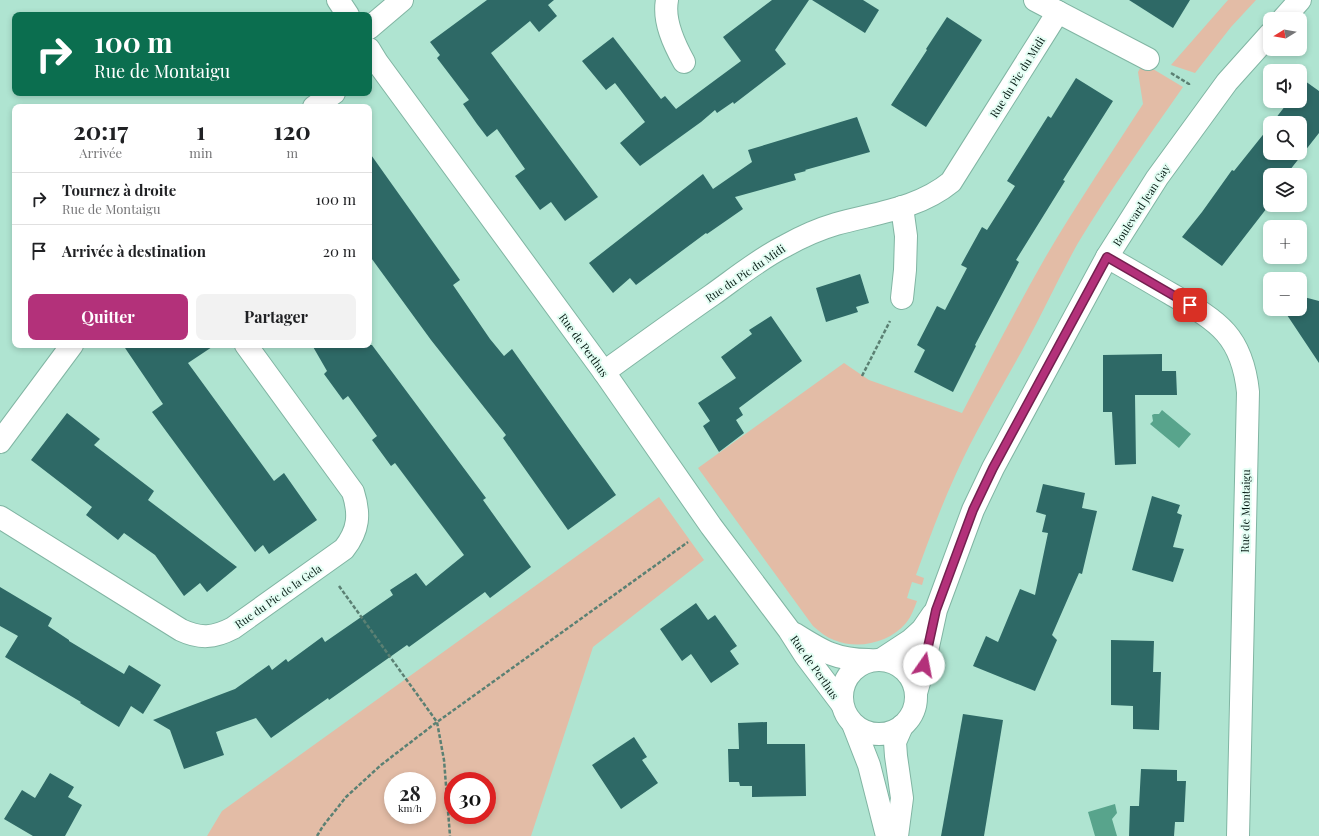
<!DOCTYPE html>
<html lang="fr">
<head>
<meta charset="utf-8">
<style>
  :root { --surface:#fff; --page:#f2f2f2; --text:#202124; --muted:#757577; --line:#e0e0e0; --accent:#b3317a }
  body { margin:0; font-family:"Playfair Display",serif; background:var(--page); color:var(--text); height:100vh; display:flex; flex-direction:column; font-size:15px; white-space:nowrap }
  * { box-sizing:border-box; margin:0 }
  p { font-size:13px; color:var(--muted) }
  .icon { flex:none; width:22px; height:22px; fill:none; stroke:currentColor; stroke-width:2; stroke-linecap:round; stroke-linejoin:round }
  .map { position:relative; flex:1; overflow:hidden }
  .panel { position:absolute; left:12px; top:104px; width:360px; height:244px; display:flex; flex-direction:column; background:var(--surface); border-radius:8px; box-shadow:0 2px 6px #0003 }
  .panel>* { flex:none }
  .top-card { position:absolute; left:12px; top:12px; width:360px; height:84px; border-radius:8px; box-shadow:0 2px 6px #0003; background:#0b6e4f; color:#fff; overflow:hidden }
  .needle { width:26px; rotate:259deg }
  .controls { position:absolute; left:1263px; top:12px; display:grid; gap:8px }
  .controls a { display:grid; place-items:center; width:44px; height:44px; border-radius:8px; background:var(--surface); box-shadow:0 2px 6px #0003; font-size:20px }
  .speed { position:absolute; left:384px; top:772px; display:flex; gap:8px; font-size:20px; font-weight:700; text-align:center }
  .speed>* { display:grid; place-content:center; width:52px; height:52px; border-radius:50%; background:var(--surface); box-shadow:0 2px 6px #0003; line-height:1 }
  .speed small { font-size:10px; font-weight:400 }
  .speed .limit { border:6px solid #d22; background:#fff; color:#111 }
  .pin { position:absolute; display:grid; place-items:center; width:34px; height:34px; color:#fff; margin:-17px; border-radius:8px; box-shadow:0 2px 6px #0006 }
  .me { position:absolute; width:44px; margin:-22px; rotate:12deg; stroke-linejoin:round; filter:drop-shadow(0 0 3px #0008) }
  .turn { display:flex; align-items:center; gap:14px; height:84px; padding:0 16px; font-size:18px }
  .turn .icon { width:52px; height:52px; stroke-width:2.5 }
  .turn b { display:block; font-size:28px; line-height:34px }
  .eta { display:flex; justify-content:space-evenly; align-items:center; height:68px; text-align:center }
  .eta b { font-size:24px; font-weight:700; line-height:28px }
  .button { display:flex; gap:8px; margin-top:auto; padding:8px 16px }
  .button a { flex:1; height:46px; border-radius:8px; background:var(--accent); color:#fff; font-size:16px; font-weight:700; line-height:46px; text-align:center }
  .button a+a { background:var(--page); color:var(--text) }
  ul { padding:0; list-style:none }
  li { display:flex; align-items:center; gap:12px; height:52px; padding:0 16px; border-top:1px solid var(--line) }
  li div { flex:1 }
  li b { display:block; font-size:15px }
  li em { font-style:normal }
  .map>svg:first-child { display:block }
  .green { fill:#e3bca6; fill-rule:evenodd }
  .water { fill:#58a48c }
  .building { fill:#2e6966 }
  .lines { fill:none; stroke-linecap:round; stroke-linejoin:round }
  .minor-casing { stroke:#81b5a3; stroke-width:24 }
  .path { stroke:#5b8073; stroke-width:2.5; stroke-dasharray:4 2; stroke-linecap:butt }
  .minor { stroke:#fff; stroke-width:22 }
  .route-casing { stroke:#74204f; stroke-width:10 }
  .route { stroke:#b3317a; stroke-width:7 }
  .labels { text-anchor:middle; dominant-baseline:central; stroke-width:4; stroke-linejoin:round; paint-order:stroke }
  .street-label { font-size:11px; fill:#071c15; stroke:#e4fef4 }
</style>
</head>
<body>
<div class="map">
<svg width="1319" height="836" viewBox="0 0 1319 836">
  <rect width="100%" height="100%" fill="#afe4d1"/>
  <g class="green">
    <polygon points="1228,0 1256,0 1231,27 1195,73 1171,65"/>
    <path d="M1143,63l40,24c-36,52 -73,103 -105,156 -19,34 -35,69 -53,102 -24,44 -50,86 -70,131 -15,33 -27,66 -39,99l8,3 -2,7 -10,-3 -5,16 10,3c-3,8 -6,16 -11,22 -17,20 -48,27 -72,17 -8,-3 -14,-8 -21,-14l-115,-158 146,-105 25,17 93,33c27,-52 54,-104 83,-155 31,-53 65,-103 98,-154l-5,-32z"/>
    <path d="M659,497l45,63 -111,87 -62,189h-324l15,-25zM393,781h34v34h-34zM453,781h34v34h-34z"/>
  </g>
  <g class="water">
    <polygon points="1162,410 1191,434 1179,448 1150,424 1153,421 1152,415 1154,414 1159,414"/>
    <polygon points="1115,804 1117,813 1112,819 1117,836 1095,836 1088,812"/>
  </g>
  <g class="building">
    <polygon points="487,0 554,0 548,5 557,16 539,32 530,21 491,53 598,197 565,221 551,202 540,210 515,176 525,169 497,129 487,137 477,124 463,104 469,100 437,58 440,55 430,42"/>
    <polygon points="772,0 809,0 775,50 786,64 734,104 733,102 717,113 715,110 701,122 640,166 620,143 645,122 615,83 606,90 582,61 613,37 661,99 665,96 676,109 741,61 723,37"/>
    <polygon points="812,0 863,0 879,10 865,33"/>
    <polygon points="1129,0 1190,0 1173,28"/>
    <polygon points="947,17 982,40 926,127 891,105 927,50 926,49"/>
    <polygon points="1076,78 1113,101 1063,180 1065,181 1016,260 1019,262 975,345 976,346 953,392 914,372 925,350 917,345 937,306 945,310 967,268 961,265 982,227 987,230 1015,186 1007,181 1048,116 1051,118"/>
    <polygon points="1305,81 1319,91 1319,133 1286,175 1270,175 1270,204 1222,266 1182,237 1202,212 1232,170 1234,171 1270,126 1270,153 1300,153 1300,123 1272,123 1289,101 1300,101 1300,87"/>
    <polygon points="857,117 870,152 805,170 806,171 794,174 796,180 735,197 743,209 707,234 706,233 636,285 630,278 613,293 589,263 703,174 713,189 752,162 748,150"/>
    <polygon points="369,152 460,280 453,285 490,339 504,356 512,349 616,495 568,530 503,438 506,435 431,340 369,255"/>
    <polygon points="860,274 869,303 856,307 858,312 826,322 816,288"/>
    <polygon points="1300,296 1319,301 1319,363 1283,309 1300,309"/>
    <polygon points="771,316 802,361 739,408 743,415 736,420 744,433 719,452 703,426 710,421 698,403 736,378 721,357 752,334 749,330"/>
    <polygon points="123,345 215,345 188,363 274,481 284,473 317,520 269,554 263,545 255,552 152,412 163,404"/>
    <polygon points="312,345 372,345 486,498 483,500 531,567 490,598 485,592 409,647 407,645 329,700 328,698 271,738 256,718 216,732 224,755 184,769 170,730 153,720 235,689 269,665 272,670 286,659 288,662 322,637 325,642 393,595 390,590 416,573 426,586 464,555 395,463 391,466 372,440 377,436 348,396 343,400 324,374 327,371"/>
    <polygon points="1162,354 1162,371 1176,371 1177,395 1135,395 1136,464 1115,465 1112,412 1103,412 1103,355"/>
    <polygon points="67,413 100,439 94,445 154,491 148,500 237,567 207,592 200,583 184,596 155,555 124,533 118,540 86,515 92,507 31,460"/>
    <polygon points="1043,484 1085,493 1082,508 1097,511 1082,574 1079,573 1052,635 1057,640 1035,691 973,666 986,636 998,642 1020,589 1035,595 1048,533 1042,532 1046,515 1036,512"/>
    <polygon points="1152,496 1180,505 1177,513 1182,515 1173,547 1184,549 1173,582 1132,570"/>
    <polygon points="0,587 52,618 48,626 69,640 69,641 124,674 129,665 161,685 143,714 131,706 119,727 80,703 81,702 5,657 18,636 0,626"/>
    <polygon points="696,603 708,620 715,615 737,646 730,651 739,664 711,683 691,654 682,661 660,629"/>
    <polygon points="1111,640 1154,641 1153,672 1161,672 1159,730 1133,729 1133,706 1111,705"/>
    <polygon points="963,714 1003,720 984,836 941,836"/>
    <polygon points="767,722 767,744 805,744 806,796 752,797 752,786 740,786 739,782 729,782 728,749 739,749 738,723"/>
    <polygon points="634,737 647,757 642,760 658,783 621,809 592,765"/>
    <polygon points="1141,769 1177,770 1177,781 1186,781 1184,822 1175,822 1174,836 1129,836 1130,806 1139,806"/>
    <polygon points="50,773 74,787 68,797 82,805 65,836 33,836 4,819 22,790 35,798"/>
  </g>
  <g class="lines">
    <g class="minor-casing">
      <g id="minor">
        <polyline points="338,0 348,15"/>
        <path d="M667,0c-4,21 7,44 17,62"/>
        <polyline points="1035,0 1148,59"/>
        <polyline points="1283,19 1300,0"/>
        <polyline points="369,28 402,0"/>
        <polyline points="369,49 377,62 604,372 711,526 789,630 805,655 842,704"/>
        <polyline points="314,107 334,93"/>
        <path d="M1107,257c22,12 43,25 64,37 46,27 71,40 77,98l-10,444"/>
        <polyline points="902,298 905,270 906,236 902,207"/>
        <path d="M604,372c36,-26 72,-52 108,-77 24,-17 47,-36 73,-49 16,-9 34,-17 51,-22 39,-11 82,-15 115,-42l107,-170"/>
        <polyline points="0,442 72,345"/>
        <path d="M0,517l181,113c19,9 33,8 52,-2l111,-79c15,-19 16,-35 9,-57l-107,-147"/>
        <path d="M795,634c27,17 41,26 74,26"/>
        <polyline points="882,659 911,640 922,630 933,614"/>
        <circle cx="879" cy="697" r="37"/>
        <polyline points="916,693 924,665 936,610 973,510 993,468 1107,257 1157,178 1227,82 1270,34"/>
        <polyline points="853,724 869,765 887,836"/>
        <polyline points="897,836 902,798 896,756 895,742 902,726"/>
      </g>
    </g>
    <g class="path">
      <polyline points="1171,73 1189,84 1189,85"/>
      <polyline points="862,376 890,321"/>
      <polyline points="339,586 437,722 444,760 450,836"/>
      <polyline points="317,836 323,826 346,797 381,765 437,722 688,542"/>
    </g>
    <use href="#minor" class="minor"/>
  </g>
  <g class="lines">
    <g class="route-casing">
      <polyline id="route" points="924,665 936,610 973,510 993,468 1107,257 1190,305"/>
    </g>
    <use href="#route" class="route"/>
  </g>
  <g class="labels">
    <g class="street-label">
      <text transform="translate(1017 77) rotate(-58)">Rue du Pic du Midi</text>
      <text transform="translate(1141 205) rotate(-57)">Boulevard Jean Gay</text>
      <text transform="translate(745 273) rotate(-34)">Rue du Pic du Midi</text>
      <text transform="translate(584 345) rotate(54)">Rue de Perthus</text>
      <text transform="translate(1245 511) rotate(-89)">Rue de Montaigu</text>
      <text transform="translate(278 596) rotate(-35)">Rue du Pic de la Gela</text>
      <text transform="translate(815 667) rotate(55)">Rue de Perthus</text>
    </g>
  </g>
</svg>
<div class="controls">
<a><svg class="needle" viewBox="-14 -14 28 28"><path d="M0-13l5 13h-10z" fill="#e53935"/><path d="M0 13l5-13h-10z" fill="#757577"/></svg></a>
<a><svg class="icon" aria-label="sound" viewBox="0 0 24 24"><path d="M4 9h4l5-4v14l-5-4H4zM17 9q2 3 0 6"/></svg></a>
<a><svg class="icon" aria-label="search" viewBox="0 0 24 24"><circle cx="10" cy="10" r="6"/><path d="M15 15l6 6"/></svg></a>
<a><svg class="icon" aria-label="layers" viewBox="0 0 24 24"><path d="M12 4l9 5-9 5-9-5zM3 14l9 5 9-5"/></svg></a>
<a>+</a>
<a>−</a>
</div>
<div class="speed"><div>28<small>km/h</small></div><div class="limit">30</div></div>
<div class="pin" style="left:1190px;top:305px;background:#d93025"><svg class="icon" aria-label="arrive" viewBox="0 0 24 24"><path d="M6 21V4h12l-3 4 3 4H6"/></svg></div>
<svg class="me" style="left:924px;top:665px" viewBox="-20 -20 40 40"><circle r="19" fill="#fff"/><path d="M0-13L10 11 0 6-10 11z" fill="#b3317a"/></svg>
<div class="top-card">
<div class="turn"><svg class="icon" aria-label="right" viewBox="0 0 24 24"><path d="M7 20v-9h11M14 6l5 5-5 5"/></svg><div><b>100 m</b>Rue de Montaigu</div></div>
</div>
<section class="panel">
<div class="eta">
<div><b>20:17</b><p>Arrivée</p></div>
<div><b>1</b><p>min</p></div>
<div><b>120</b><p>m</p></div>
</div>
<ul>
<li><svg class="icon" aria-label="right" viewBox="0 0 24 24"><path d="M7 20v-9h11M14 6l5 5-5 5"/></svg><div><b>Tournez à droite</b><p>Rue de Montaigu</p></div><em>100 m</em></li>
<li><svg class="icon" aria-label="arrive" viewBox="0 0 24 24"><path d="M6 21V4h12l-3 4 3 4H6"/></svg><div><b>Arrivée à destination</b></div><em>20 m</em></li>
</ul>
<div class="button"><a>Quitter</a><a>Partager</a></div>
</section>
</div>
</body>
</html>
